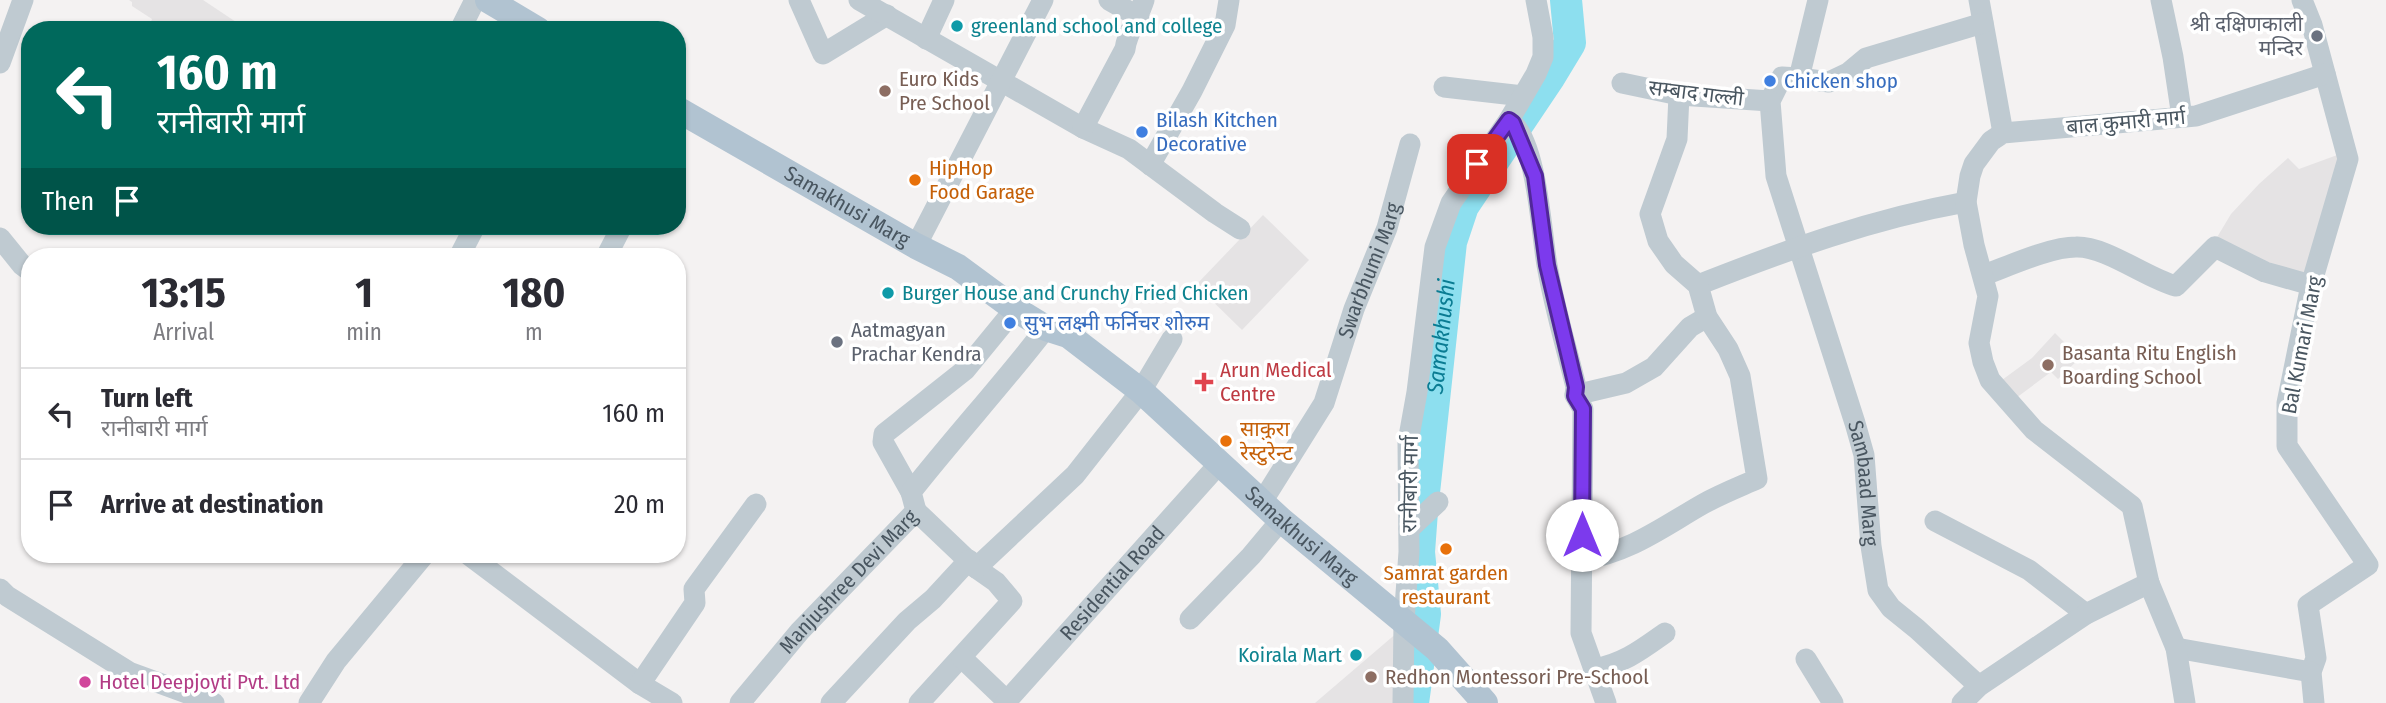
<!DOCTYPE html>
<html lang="en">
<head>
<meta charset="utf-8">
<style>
  :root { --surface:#fff; --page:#f2f2f3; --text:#2b2b33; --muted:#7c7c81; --line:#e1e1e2 }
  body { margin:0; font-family:"Fira Sans Condensed","Noto Sans Devanagari",sans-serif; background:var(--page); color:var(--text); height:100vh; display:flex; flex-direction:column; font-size:26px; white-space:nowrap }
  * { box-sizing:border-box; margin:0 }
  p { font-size:23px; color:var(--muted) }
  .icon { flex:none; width:38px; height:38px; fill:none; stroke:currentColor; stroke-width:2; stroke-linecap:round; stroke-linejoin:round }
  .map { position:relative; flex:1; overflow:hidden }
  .panel { position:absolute; left:21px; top:248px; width:665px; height:315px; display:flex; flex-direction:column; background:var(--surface); border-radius:28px; box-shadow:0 2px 5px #0004 }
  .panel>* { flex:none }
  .hud { position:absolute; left:21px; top:21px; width:665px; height:214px; border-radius:28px; box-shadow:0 2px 5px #0004; background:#00695c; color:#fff; overflow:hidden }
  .pin { position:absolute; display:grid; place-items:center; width:60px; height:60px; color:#fff; margin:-30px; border-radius:14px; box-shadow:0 4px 10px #0006 }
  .me { position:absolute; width:77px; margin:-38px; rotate:0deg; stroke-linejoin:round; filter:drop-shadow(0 0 5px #0008) }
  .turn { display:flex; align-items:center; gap:24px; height:147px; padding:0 21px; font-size:32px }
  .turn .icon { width:91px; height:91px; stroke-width:2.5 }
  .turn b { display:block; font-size:49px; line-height:60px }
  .then { display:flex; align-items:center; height:66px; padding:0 21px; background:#0003; gap:14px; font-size:26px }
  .eta { display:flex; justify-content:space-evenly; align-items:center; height:119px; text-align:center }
  .eta b { font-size:42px; font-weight:700; line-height:49px }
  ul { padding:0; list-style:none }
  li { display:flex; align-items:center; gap:21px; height:91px; padding:0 21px; border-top:2px solid var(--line) }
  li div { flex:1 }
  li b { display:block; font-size:26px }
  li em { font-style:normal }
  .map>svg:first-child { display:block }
  .education { fill:#e5e3e4 }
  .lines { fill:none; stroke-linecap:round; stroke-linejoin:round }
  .river { stroke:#8ddfef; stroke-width:32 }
  .minor { stroke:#bfcad1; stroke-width:21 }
  .major { stroke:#b1c3d1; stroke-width:26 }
  .route-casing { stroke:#51269a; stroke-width:18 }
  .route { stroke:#7c3aed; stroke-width:12 }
  .culture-dot { fill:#0f9aa8; stroke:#fff; stroke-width:2.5 }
  .worship-dot { fill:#6b7280; stroke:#fff; stroke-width:2.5 }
  .shop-dot { fill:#3f7fe0; stroke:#fff; stroke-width:2.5 }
  .education-dot { fill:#8d6e63; stroke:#fff; stroke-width:2.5 }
  .food-dot { fill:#e8710a; stroke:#fff; stroke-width:2.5 }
  .health-dot { fill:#e0444e; stroke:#fff; stroke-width:2.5 }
  .hotel-dot { fill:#d1479c; stroke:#fff; stroke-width:2.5 }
  .labels { text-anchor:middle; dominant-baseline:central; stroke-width:7; stroke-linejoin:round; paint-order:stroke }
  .worship-label { font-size:21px; fill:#5b616d; stroke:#fff; text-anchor:end }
  .culture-label { font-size:21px; fill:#0d838f; stroke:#fff; text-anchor:start }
  .education-label { font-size:21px; fill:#785e54; stroke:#fff; text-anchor:start }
  .shop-label { font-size:21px; fill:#366cbe; stroke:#fff; text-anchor:start }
  .street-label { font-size:21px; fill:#495660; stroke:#fff }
  .food-label { font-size:21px; fill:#c56008; stroke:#fff; text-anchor:start }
  .health-label { font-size:21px; fill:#be3a42; stroke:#fff; text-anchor:start }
  .hotel-label { font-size:21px; fill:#b23c85; stroke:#fff; text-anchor:start }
  .water-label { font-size:23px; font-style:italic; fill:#0a7c93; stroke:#fff }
</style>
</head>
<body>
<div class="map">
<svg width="2386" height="703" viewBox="0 0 2386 703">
  <rect width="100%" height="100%" fill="#f4f2f2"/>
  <g class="education">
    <polygon points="129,0 203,0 242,26 240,30 152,30 149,28 152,19 132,6 132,2"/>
    <polygon points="2340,154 2306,281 2216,239 2231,214 2259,184 2288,158 2299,169"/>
    <polygon points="1263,215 1309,260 1242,330 1196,285"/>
    <polygon points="2055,333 2080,358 2058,379 2051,372 2016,398 2002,380 2032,358"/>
    <polygon points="1398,632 1398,703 1315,703"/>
  </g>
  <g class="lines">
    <path class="river" id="s1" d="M1413,703l12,-89 -6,-62 3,-41 29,-269 12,-36 87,-130 20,-33 -4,-43"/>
    <g class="minor">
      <polyline points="799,0 823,54 887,15"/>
      <polyline points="859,0 1083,128 1129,149 1215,213 1240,229"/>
      <polyline points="1109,0 1139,17"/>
      <path id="s2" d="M1818,0l-19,78 -17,-1 -12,24 6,75 79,247 9,32 7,91 7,44 13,18 26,21 62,57"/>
      <polyline points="1979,0 2003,133"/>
      <polyline points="2161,0 2173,57 2182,117"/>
      <polyline points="2302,0 2312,25 2348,159 2311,285 2287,403 2287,446 2368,565 2308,605 2316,658 2311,672 2314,703"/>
      <polyline points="460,30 475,0"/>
      <polyline points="926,39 944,0"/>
      <polyline points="0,63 23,0"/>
      <polyline points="1799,78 1829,82 1848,73 1866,58 1983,23"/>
      <polyline points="1622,83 1679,95 1770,101"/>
      <polyline points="1444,87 1523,96"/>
      <path d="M1509,120c28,20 32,111 38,145 7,41 19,81 29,122l-1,8 8,14 -2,224 25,70"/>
      <path d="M1083,128l42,-79c2,-17 14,-32 19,-49"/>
      <polyline points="1150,165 1192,91 1225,25 1229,0"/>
      <polyline points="0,238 22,265 30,271"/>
      <polyline points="916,246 1043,0"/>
      <polyline points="459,257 475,226"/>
      <polyline points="606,257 622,226"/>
      <path d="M1984,275c25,-9 66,-28 92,-28 30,-1 70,31 100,39l39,-39 50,25 46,13"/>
      <path d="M1698,285c89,-35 173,-66 268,-83"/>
      <polyline points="1575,395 1626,383 1654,367 1690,327 1707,317"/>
      <polyline points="911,492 883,442 884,434 965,370 1015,309"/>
      <path id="s3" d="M1262,502l62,-99 30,-94 33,-81 23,-84"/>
      <polyline points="916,511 976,568 996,582 1012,601 919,703"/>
      <polyline points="1935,521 2029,570 2086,614"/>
      <polyline points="1409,529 1438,502"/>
      <polyline points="469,555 640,684 672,703"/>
      <path d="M1582,560c50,-9 79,-32 121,-56 18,-10 36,-17 54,-25l-17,-103 -12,-27 -21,-32 -9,-32 -24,-21 -16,-23 -8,-27 27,-75 2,-44"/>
      <polyline points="976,568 1075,475 1141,391 1172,339"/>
      <polyline points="0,589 7,596 129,672 214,703"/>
      <polyline points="1190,619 1251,556 1281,520"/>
      <polyline points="2176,648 2311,672"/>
      <polyline points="962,658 1007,701"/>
      <polyline points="1806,659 1833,703"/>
      <path d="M1594,669c29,-5 47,-19 71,-36"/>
      <polyline points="640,684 695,603 694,589 756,504"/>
      <polyline points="309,703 336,661 424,555"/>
      <path id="s4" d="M740,703l60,-72 116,-120 -5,-19c44,-56 92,-108 135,-164"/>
      <polyline points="831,703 907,621 933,599 969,560"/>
      <path id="s5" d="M1005,703l214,-239"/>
      <polyline points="1403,703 1404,621 1409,552 1408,442 1417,392 1435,247 1451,203 1509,120 1536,74 1543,57 1543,37 1536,0"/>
      <polyline points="1962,703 1979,686 2086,614 2149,583"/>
      <polyline points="2185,703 2176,648 2149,583 2132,506 2034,430 1990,380 1983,362 1979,343 1988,296 1974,245 1966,202 1970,176 1974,164 1991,141 2003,133 2196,116 2325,74"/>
    </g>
    <g class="major">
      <polyline points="488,0 538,30"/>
      <path id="s6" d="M677,109l239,137 42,21 57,42 31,19 22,7 73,56 140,129 156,129 48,54"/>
    </g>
  </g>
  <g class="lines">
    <g class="route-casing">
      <polyline id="route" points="1477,164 1509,120 1513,123 1535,176 1547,265 1576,387 1575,396 1583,409 1582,535"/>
    </g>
    <use href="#route" class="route"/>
  </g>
  <g class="culture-dot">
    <circle cx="957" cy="26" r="7"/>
    <circle cx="888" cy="293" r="7"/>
    <circle cx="1356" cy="655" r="7"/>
  </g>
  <g class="worship-dot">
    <circle cx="2317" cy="36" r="7"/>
    <circle cx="837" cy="342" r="7"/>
  </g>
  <g class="shop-dot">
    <circle cx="1770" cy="81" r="7"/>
    <circle cx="1142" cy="132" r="7"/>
    <circle cx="1010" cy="323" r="7"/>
  </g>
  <g class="education-dot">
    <circle cx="885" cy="91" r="7"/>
    <circle cx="2048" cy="365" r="7"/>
    <circle cx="1371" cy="677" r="7"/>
  </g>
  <g class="food-dot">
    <circle cx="915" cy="180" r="7"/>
    <circle cx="1226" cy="441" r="7"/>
    <circle cx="1446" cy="549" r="7"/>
  </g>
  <path class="health-dot" d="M1200.5 371.5h7v7h7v7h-7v7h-7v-7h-7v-7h7z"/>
  <circle class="hotel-dot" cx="85" cy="682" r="7"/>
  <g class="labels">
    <g class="worship-label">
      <text x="2303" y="24">श्री दक्षिणकाली<tspan x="2303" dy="24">मन्दिर</tspan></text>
      <text x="851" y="330" text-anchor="start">Aatmagyan<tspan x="851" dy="24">Prachar Kendra</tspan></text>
    </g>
    <g class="culture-label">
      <text x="971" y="26">greenland school and college</text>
      <text x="902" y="293">Burger House and Crunchy Fried Chicken</text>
      <text x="1342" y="655" text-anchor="end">Koirala Mart</text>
    </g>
    <g class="education-label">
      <text x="899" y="79">Euro Kids<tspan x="899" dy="24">Pre School</tspan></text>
      <text x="2062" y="353">Basanta Ritu English<tspan x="2062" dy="24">Boarding School</tspan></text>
      <text x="1385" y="677">Redhon Montessori Pre-School</text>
    </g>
    <g class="shop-label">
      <text x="1784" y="81">Chicken shop</text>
      <text x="1156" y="120">Bilash Kitchen<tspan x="1156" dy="24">Decorative</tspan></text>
      <text x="1024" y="323">सुभ लक्ष्मी फर्निचर शोरुम</text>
    </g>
    <g class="street-label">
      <text transform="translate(1696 93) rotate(7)">सम्बाद गल्ली</text>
      <text transform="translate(2126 122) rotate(-5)">बाल कुमारी मार्ग</text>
      <text stroke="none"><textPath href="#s6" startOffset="196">Samakhusi Marg</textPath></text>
      <text stroke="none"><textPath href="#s3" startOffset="257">Swarbhumi Marg</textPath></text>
      <text transform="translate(2302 345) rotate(-79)">Bal Kumari Marg</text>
      <text stroke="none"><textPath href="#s2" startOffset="520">Sambaad Marg</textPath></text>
      <text transform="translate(1410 484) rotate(-89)">रानीबारी मार्ग</text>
      <text stroke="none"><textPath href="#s6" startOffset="761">Samakhusi Marg</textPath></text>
      <text stroke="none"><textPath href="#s4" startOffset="163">Manjushree Devi Marg</textPath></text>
      <text stroke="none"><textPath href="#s5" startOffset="161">Residential Road</textPath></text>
    </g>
    <g class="food-label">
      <text x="929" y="168">HipHop<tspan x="929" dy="24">Food Garage</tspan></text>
      <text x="1240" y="429">साकुरा<tspan x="1240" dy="24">रेस्टुरेन्ट</tspan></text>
      <text x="1446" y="573" text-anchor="middle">Samrat garden<tspan x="1446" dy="24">restaurant</tspan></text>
    </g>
    <g class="health-label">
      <text x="1220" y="370">Arun Medical<tspan x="1220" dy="24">Centre</tspan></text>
    </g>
    <g class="hotel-label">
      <text x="99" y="682">Hotel Deepjoyti Pvt. Ltd</text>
    </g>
    <g class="water-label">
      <text stroke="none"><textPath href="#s1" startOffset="369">Samakhushi</textPath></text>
    </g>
  </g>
</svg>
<div class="pin" style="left:1477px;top:164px;background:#d93025"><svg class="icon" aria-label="arrive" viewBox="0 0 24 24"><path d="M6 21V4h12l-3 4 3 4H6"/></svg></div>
<svg class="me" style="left:1582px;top:535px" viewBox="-20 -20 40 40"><circle r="19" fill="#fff"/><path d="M0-13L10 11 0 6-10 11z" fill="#7c3aed"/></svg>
<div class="hud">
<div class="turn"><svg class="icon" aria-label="left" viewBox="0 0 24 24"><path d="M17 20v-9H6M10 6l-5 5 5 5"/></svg><div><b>160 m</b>रानीबारी मार्ग</div></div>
<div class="then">Then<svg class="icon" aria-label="arrive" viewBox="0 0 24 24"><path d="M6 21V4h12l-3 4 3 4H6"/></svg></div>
</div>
<section class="panel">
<div class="eta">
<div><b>13:15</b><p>Arrival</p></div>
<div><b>1</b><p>min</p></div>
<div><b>180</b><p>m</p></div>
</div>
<ul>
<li><svg class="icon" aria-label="left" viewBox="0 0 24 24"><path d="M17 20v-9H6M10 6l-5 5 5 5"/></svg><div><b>Turn left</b><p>रानीबारी मार्ग</p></div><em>160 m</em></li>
<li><svg class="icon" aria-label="arrive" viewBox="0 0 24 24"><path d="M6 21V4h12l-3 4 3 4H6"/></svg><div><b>Arrive at destination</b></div><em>20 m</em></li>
</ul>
</section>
</div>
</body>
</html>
